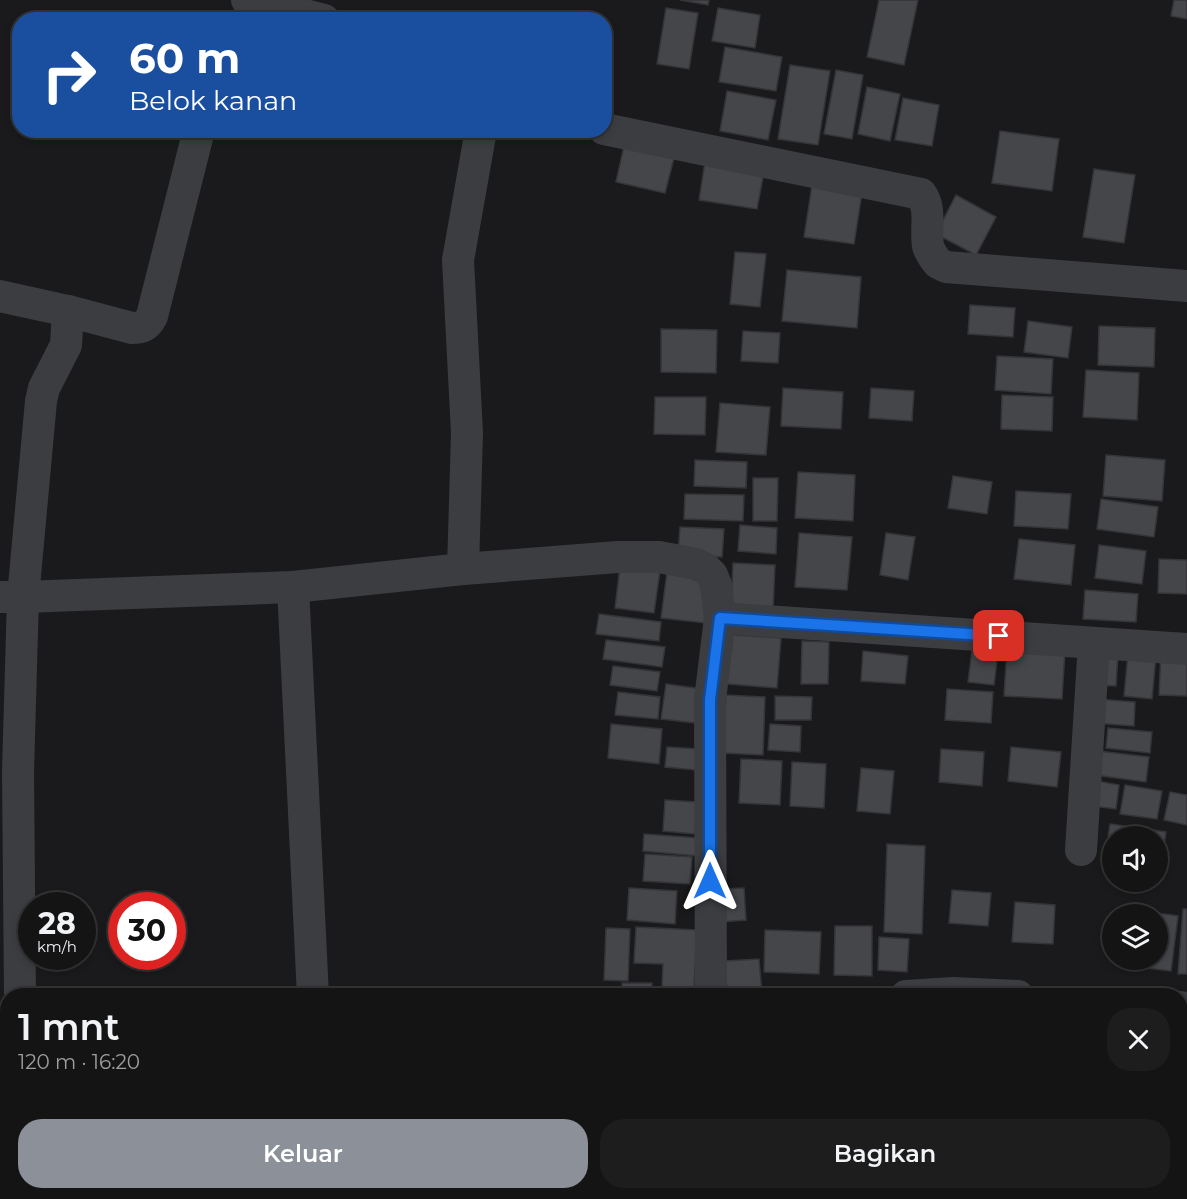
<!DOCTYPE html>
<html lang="id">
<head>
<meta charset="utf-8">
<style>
  :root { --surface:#141415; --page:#1d1d1e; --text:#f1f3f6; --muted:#9d9ea0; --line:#333334; --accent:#8c9099 }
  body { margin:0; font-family:Montserrat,sans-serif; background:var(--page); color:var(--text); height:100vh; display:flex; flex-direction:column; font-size:22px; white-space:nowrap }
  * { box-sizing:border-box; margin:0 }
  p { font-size:20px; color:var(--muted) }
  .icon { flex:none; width:33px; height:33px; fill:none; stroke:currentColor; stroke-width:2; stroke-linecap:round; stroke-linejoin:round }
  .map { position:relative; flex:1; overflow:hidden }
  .panel { position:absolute; left:0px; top:988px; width:1188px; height:212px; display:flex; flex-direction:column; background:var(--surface); border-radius:24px 24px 0 0; box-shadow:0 3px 9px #0003,0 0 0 2px var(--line) }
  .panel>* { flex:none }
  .hud { position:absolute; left:12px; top:12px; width:600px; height:126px; border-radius:24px; box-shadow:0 3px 9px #0003,0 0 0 2px var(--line); background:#1a4fa0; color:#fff; overflow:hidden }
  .buttons { position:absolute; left:1102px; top:826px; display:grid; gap:12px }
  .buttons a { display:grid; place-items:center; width:66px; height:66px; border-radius:50%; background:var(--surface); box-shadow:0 3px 9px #0003,0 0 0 2px var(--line); font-size:30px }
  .speed { position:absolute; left:18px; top:892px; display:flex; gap:12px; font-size:30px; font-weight:700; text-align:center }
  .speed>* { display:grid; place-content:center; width:78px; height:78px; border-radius:50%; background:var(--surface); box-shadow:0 3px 9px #0003,0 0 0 2px var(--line); line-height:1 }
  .speed small { font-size:15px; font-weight:400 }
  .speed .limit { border:9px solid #d22; background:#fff; color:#111 }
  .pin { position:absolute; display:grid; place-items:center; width:51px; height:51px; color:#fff; margin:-26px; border-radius:12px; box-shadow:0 3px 9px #0006 }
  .me { position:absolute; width:66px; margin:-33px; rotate:0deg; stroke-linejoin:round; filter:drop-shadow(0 0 4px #0008) }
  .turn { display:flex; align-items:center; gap:21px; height:126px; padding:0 18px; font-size:27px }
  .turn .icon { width:78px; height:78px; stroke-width:2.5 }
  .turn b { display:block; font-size:42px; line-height:51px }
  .round { display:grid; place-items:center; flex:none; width:63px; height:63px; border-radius:24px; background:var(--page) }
  .headline { display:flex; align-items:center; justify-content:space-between; height:102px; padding:0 18px }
  h1 { font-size:36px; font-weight:600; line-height:45px }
  .action { display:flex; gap:12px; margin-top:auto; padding:12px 18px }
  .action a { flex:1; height:69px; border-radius:24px; background:var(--accent); color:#fff; font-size:24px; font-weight:600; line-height:69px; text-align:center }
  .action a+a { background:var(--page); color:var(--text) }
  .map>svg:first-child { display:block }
  .building { fill:#444649; stroke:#343538; stroke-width:1.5 }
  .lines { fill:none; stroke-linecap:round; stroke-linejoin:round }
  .minor { stroke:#3b3d41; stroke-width:32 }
  .route-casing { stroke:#114b97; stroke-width:15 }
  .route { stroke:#1a73e8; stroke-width:10 }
</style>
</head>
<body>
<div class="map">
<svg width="1187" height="1199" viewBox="0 0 1187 1199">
  <rect width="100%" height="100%" fill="#1a1a1c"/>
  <g class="building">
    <polygon points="680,0 709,0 708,5"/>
    <polygon points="879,0 918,0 904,65 867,57"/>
    <polygon points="1174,0 1187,0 1187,19 1171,16"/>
    <polygon points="666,8 698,13 689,69 657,64"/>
    <polygon points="718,8 760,15 755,48 712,41"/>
    <polygon points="725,47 782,57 776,91 719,82"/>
    <polygon points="790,65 830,71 818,145 778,139"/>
    <polygon points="836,70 863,75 852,139 824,134"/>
    <polygon points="867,87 900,94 890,141 858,134"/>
    <polygon points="727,91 776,100 768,140 720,131"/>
    <polygon points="903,98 939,105 932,146 895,140"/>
    <polygon points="1000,131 1059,139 1052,191 992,183"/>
    <polygon points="624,146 674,158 665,193 616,182"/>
    <polygon points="705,162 764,172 757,209 699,200"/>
    <polygon points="1094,169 1135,175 1124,243 1083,237"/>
    <polygon points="812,185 862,193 854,244 804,237"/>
    <polygon points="956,195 996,217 976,255 936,234"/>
    <polygon points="735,252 766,254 760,307 730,304"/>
    <polygon points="787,270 861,277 857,328 782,321"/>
    <polygon points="970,305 1015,308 1013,337 968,334"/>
    <polygon points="1028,321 1072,327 1068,358 1024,352"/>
    <polygon points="1099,326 1155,328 1154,367 1098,365"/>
    <polygon points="661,329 717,330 716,373 661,372"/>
    <polygon points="743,331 780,333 778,363 741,361"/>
    <polygon points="997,356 1053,359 1051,394 995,390"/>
    <polygon points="1086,370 1139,373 1137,420 1083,417"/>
    <polygon points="783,388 843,392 841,429 781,426"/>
    <polygon points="871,388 914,391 912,421 869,418"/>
    <polygon points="1002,395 1053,397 1052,431 1001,429"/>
    <polygon points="655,397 706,397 705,435 654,434"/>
    <polygon points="720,403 770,407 766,455 716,452"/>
    <polygon points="1106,455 1165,460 1162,501 1103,496"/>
    <polygon points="695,460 747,462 746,488 694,486"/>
    <polygon points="798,472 855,475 853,521 795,518"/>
    <polygon points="953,476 992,482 987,514 948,508"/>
    <polygon points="753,478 778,478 777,521 753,521"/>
    <polygon points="1016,491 1071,494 1068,529 1014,526"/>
    <polygon points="685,494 744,495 743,521 684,519"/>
    <polygon points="1101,499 1158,507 1154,537 1097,529"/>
    <polygon points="740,525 777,528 776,554 738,551"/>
    <polygon points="680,527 724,529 722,557 678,554"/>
    <polygon points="799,533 852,537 847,590 795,587"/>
    <polygon points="886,533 915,537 908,580 880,575"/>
    <polygon points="1019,539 1075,545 1071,585 1014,579"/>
    <polygon points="1099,545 1146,551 1142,584 1095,578"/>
    <polygon points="621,558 661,564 654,613 615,608"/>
    <polygon points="1159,559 1187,560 1187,594 1158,593"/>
    <polygon points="733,563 775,565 773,610 731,608"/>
    <polygon points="667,572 712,579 706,623 661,618"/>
    <polygon points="1085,590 1138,594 1136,622 1083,619"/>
    <polygon points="599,614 661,622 659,641 596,634"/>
    <polygon points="720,634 781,638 777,688 717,683"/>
    <polygon points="606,640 665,647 662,667 603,659"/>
    <polygon points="802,641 829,642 828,684 801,684"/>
    <polygon points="973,642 999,645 994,685 968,682"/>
    <polygon points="1007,647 1065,650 1062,699 1004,696"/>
    <polygon points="863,651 908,656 905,684 861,681"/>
    <polygon points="1161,651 1187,652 1187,696 1159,695"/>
    <polygon points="1097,653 1118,654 1116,686 1095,685"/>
    <polygon points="1128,653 1156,656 1152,699 1124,696"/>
    <polygon points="613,666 660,672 657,691 610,685"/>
    <polygon points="666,684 709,690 704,724 661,719"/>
    <polygon points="947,689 993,692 991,723 945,720"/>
    <polygon points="618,692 660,697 658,719 615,715"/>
    <polygon points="726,695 765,697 763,755 723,753"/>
    <polygon points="775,696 812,697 811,720 775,720"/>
    <polygon points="1096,699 1135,702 1134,726 1094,723"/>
    <polygon points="611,724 662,729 659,764 608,758"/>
    <polygon points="770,724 801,726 800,752 768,750"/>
    <polygon points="1108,728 1152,732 1150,753 1106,748"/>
    <polygon points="667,747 698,749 696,770 665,767"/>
    <polygon points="1011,747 1061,752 1057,787 1008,781"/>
    <polygon points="941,749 984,752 982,786 939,782"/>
    <polygon points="1098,751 1149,757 1146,782 1095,775"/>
    <polygon points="741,759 782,761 780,805 739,803"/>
    <polygon points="792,762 826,764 824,808 790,806"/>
    <polygon points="861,768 894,771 890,814 857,811"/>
    <polygon points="1097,781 1119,785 1116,809 1093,806"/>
    <polygon points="1125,785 1162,791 1157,819 1120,814"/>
    <polygon points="1170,792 1187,795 1187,825 1164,820"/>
    <polygon points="665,800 697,802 695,834 663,831"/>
    <polygon points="1110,824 1166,832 1161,866 1158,865 1158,837 1113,837 1113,858 1105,857"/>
    <polygon points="644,834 699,838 698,856 643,851"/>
    <polygon points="887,844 925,846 922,934 884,932"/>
    <polygon points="645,854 692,857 690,884 643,881"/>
    <polygon points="629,888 677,891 675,924 627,920"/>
    <polygon points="744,888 746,920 720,922 718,889"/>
    <polygon points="952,890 991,893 988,926 949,923"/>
    <polygon points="1015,902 1055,905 1053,944 1012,942"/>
    <polygon points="1128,909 1178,916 1171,971 1121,965 1121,960 1158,960 1158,915 1127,915"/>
    <polygon points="1183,909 1187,909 1187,974 1178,974"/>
    <polygon points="835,926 872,926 872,976 834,975"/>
    <polygon points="636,927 697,930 694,988 662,987 663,964 634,963"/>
    <polygon points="606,928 630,929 628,981 604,980"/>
    <polygon points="765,930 821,932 819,974 764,972"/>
    <polygon points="879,937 909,939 907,972 878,970"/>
    <polygon points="759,959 762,994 727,996 725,961"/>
    <rect x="622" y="983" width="30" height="13"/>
    <polygon points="1180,1098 1186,1098 1183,1150 1180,1150"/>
    <polygon points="823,1192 877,1192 878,1199 824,1199"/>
    <polygon points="951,1192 952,1199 920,1199 920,1195"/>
    <polygon points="1010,1194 1011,1199 964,1199 964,1197"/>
  </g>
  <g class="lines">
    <g class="minor">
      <polyline points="247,0 324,20"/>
      <path d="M604,129l317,65c11,15 4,35 7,52 2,7 6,12 10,17l8,4 241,19"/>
      <polyline points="0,296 68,311 66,345 44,388 41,401 23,597 293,587 463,569 618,557 659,557 696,564 706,569 712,575 716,585 720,618 1187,649"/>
      <path d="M68,311l64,17c10,0 15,-2 20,-12l47,-186"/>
      <polyline points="463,569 467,433 458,260 481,130"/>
      <polyline points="293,587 313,996"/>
      <polyline points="0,597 23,597 18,772 20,996"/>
      <polyline points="1081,850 1094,643"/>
      <polyline points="711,996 710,700 720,618"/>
      <polyline points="906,996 953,993 1018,996"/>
      <polyline points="1180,1007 1187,1008"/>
      <polyline points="0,1085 8,1085"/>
      <polyline points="33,1192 33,1199"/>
      <polyline points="228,1192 228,1199"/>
      <polyline points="636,1192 636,1199"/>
      <polyline points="1047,1192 1047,1199"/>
    </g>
  </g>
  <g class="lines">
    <g class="route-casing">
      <polyline id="route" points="710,881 710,700 720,618 999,636"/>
    </g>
    <use href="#route" class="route"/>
  </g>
</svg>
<div class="buttons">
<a><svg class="icon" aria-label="sound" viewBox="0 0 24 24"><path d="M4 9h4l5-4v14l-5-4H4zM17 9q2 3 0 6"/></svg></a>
<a><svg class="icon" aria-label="layers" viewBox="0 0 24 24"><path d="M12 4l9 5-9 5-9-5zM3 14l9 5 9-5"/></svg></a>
</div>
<div class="speed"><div>28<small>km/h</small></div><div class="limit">30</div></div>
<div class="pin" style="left:999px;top:636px;background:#d93025"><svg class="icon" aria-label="arrive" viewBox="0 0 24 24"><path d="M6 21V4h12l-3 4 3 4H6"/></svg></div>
<svg class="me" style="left:710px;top:881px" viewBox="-20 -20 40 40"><path d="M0-17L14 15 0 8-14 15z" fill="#1a73e8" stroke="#fff" stroke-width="4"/></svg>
<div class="hud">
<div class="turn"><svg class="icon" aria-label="right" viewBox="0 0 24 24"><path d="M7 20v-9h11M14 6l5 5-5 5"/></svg><div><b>60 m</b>Belok kanan</div></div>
</div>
<section class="panel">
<div class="headline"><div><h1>1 mnt</h1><p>120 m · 16:20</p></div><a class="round"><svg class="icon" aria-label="close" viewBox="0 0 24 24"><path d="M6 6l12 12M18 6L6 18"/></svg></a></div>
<div class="action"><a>Keluar</a><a>Bagikan</a></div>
</section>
</div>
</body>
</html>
